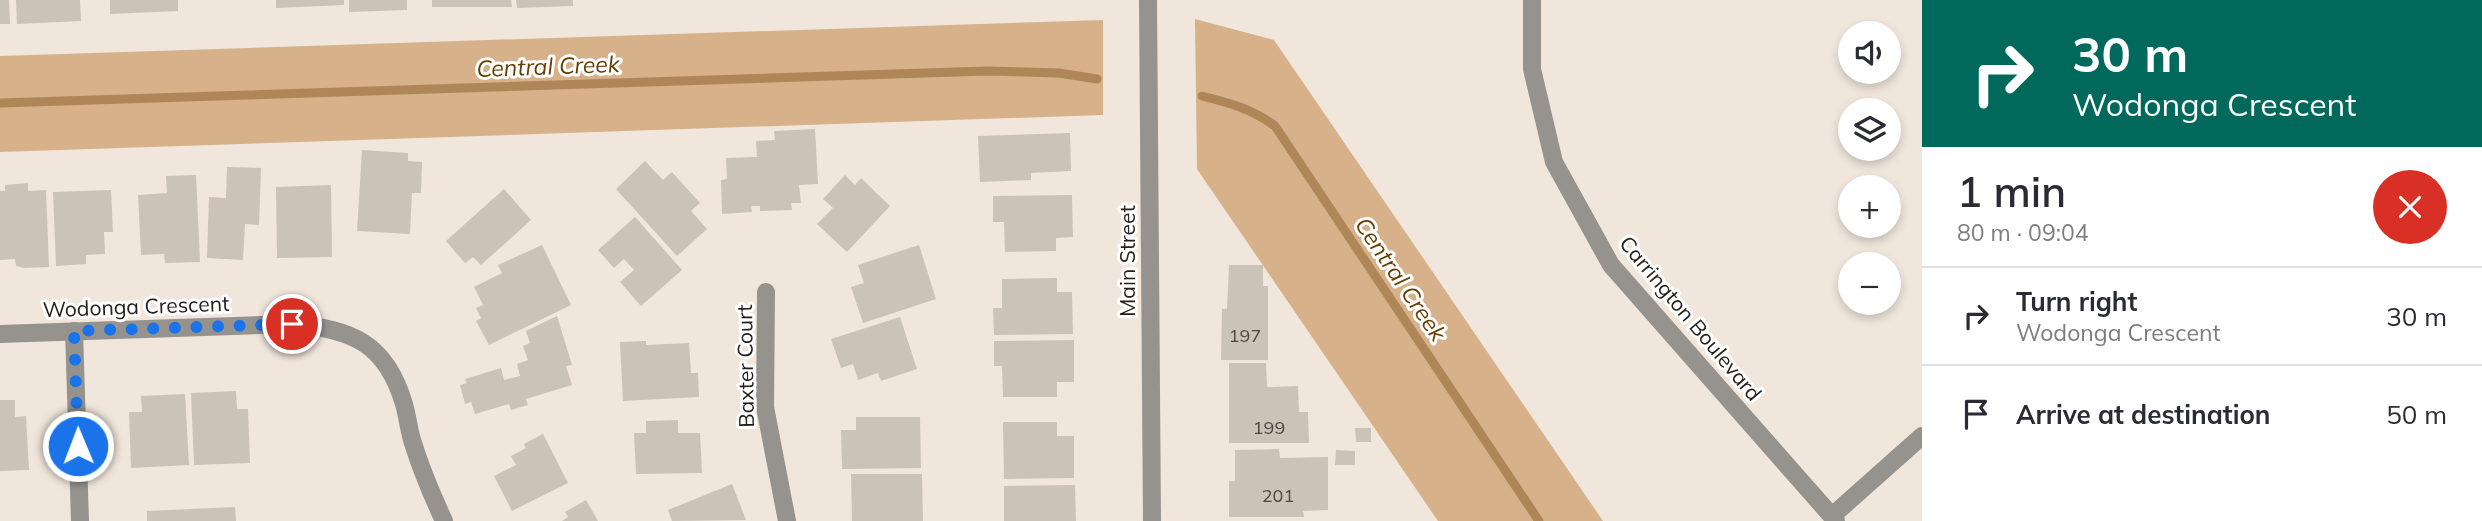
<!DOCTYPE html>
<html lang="en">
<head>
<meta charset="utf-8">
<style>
  :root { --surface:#fff; --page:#f7f7f7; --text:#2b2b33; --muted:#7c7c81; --line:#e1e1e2 }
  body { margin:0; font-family:Mulish,sans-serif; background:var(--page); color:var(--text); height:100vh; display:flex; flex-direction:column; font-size:26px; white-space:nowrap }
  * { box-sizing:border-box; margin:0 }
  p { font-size:23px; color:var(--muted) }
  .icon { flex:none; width:38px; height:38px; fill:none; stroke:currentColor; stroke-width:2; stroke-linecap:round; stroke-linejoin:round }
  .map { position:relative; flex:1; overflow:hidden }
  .details { display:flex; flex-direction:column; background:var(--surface); width:560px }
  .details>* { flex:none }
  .banner { background:#00695c; color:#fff; overflow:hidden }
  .fabs { position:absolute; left:1838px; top:21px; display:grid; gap:14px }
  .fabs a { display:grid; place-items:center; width:63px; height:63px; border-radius:50%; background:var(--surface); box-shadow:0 4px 10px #0003; font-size:35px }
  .pin { position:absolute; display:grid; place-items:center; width:60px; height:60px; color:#fff; margin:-30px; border:4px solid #fff; border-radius:50%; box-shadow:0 2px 7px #0007 }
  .me { position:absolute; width:77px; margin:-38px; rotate:359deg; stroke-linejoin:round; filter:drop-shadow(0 0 5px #0008) }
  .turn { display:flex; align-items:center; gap:24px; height:147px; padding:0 35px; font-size:32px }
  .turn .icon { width:91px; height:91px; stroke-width:2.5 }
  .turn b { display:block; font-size:49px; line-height:60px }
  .round { display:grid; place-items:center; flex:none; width:74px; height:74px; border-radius:37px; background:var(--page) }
  .headline { display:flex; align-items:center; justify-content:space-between; height:119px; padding:0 35px }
  h1 { font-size:42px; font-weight:600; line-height:52px }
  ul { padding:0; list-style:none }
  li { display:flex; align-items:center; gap:21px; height:98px; padding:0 35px; border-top:2px solid var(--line) }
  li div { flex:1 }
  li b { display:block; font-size:26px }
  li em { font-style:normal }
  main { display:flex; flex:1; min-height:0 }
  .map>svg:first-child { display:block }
  .green { fill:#d6b189 }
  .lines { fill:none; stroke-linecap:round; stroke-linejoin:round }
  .stream { stroke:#af8657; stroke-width:9 }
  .building { fill:#cbc2b8 }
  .minor { stroke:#96928e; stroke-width:18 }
  .route { stroke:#1a73e8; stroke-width:12; stroke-dasharray:0 21.6 }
  .labels { text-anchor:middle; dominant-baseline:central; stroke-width:6; stroke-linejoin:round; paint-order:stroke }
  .number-label { font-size:18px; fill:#4d4843 }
  .street-label { font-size:21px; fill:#23201c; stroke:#fff }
  .water-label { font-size:23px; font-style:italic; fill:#663e00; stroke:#fff }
</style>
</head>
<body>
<main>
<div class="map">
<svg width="1922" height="521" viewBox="0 0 1922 521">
  <rect width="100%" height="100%" fill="#f0e6dc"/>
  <g class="green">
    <polygon points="1195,19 1274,40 1603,521 1438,521 1197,169"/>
    <polygon points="1103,20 1103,115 0,152 0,56"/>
  </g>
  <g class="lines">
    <g class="stream">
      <path d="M1202,96c28,7 50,13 73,30l264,395"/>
      <polyline points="0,103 987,71 1059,73 1097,79"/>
    </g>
  </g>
  <g class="building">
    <polygon points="0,0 9,0 10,24 0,24"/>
    <polygon points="16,0 80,0 81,21 17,24"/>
    <polygon points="110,0 178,0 178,11 110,14"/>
    <polygon points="276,0 344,0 344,5 276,8"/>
    <polygon points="349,0 407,0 407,10 349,12"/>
    <polygon points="432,0 511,0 512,7 432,7"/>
    <polygon points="516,0 573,0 573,6 517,8"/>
    <polygon points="815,129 818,184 799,185 801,203 791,203 792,210 760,211 760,206 751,206 752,212 722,214 721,180 727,179 726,158 757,157 756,141 775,140 774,131"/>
    <polygon points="1070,133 1071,171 1031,173 1031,180 980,182 978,136"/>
    <polygon points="362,150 408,153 408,161 422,162 421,193 412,193 410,234 357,231"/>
    <polygon points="645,161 663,180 672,172 700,203 691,211 707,229 677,256 616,189"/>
    <polygon points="227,167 261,168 259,225 245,224 243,260 207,258 209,197 226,198"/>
    <polygon points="196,175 200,262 165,263 164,254 141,255 138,195 167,193 166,176"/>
    <polygon points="845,175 855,185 861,178 890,206 847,252 817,224 833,208 823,199"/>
    <polygon points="28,183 28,191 46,190 49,267 24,268 16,266 15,259 0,260 0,191 5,191 5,185"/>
    <polygon points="331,185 332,257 277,258 276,187"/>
    <polygon points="504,189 531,220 481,265 473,257 465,263 446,241"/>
    <polygon points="111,190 113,232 104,232 105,254 86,255 86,264 56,266 53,192"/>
    <polygon points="1072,195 1073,237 1056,238 1056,251 1005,252 1004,222 993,222 993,196"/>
    <polygon points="635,217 682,270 641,306 620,282 634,270 624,259 614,268 598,250"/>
    <polygon points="542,245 571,305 489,345 476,321 481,318 476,308 483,305 474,287 502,273 498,265"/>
    <polygon points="919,245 936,299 863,323 851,287 864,283 858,265"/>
    <polygon points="1229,265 1263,265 1263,286 1268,286 1268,360 1221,360 1222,309 1227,309"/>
    <polygon points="1057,278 1057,292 1072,292 1073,334 994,335 993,308 1002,308 1002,279"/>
    <polygon points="557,316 572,365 566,366 572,385 526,399 528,405 511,410 509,404 475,414 471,402 465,404 460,385 467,383 465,379 501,368 504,380 520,376 517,364 528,360 523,346 530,343 526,331"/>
    <polygon points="900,317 917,369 881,381 878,373 858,380 853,364 841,368 831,339"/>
    <polygon points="1074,340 1074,382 1057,382 1057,397 1003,397 1002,366 994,366 994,341"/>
    <polygon points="646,341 646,345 689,343 691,373 698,373 699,397 623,401 620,342"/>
    <polygon points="1229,363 1266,363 1267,387 1298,386 1299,412 1308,412 1309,443 1229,443"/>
    <polygon points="236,391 237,409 248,409 250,463 194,465 191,393"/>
    <polygon points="185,394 189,465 131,468 129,412 142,412 141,396"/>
    <polygon points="0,400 15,400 15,417 26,416 29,470 0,471"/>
    <polygon points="856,417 920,417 921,468 842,469 841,430 856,430"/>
    <polygon points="678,420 678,433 700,433 702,473 636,474 634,433 646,433 646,421"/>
    <polygon points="1003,422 1057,422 1057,436 1074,436 1074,478 1004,479"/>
    <polygon points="1355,428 1371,428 1371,442 1356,442"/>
    <polygon points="543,434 568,483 512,511 494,476 516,465 511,456 526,448 524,444"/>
    <polygon points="1279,449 1280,458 1328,457 1328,510 1303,511 1304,517 1229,517 1229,481 1235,481 1235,450"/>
    <polygon points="1336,450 1355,451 1355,465 1335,465"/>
    <polygon points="851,474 922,474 923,521 852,521"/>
    <polygon points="732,484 746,520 672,521 668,510"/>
    <polygon points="1075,485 1076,521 1004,521 1004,486"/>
    <polygon points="586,500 598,521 562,521 568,517 565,512"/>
    <polygon points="235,507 236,521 147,521 147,511"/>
  </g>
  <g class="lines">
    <g class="minor">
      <polyline points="1148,0 1152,521"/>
      <polyline points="1532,0 1532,69 1554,162 1611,265 1836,521"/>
      <polyline points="766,292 765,407 787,521"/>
      <polyline points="74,331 80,521"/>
      <path d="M0,334l292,-10c60,5 94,19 112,80 4,14 5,29 10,42 8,26 19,51 30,75"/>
      <polyline points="1832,516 1922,436"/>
    </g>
  </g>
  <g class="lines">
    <polyline class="route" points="78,446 74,331 292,324"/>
  </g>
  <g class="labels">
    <g class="number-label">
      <text x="1245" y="335">197</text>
      <text x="1269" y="427">199</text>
      <text x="1278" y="495">201</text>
    </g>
    <g class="street-label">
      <text transform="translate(1127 261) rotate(-90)">Main Street</text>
      <text transform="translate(136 306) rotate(-2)">Wodonga Crescent</text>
      <text transform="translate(1691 318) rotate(50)">Carrington Boulevard</text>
      <text transform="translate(745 366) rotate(-91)">Baxter Court</text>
    </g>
    <g class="water-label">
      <text transform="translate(548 66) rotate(-2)">Central Creek</text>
      <text transform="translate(1401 279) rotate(56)">Central Creek</text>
    </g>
  </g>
</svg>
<div class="fabs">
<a><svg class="icon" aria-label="sound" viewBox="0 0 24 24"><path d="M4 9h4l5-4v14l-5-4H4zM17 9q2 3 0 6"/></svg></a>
<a><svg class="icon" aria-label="layers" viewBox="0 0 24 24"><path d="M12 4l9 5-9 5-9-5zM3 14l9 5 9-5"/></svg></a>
<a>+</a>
<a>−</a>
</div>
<div class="pin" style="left:292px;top:324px;background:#d93025"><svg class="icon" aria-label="arrive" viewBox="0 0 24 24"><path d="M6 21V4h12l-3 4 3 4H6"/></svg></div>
<svg class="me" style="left:78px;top:446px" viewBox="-20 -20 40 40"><circle r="17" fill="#1a73e8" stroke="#fff" stroke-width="3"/><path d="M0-11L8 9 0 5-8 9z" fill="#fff"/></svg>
</div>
<section class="details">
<div class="banner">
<div class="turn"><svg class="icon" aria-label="right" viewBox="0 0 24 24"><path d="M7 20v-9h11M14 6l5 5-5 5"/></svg><div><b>30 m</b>Wodonga Crescent</div></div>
</div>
<div class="headline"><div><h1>1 min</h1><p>80 m · 09:04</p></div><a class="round" style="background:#d93025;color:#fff"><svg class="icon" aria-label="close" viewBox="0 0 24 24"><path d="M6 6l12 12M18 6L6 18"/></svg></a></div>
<ul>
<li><svg class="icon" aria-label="right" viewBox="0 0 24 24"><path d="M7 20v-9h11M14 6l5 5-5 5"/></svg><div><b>Turn right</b><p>Wodonga Crescent</p></div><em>30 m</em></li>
<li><svg class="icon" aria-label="arrive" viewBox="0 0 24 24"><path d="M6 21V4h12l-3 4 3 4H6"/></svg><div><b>Arrive at destination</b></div><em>50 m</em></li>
</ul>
</section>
</main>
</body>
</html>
